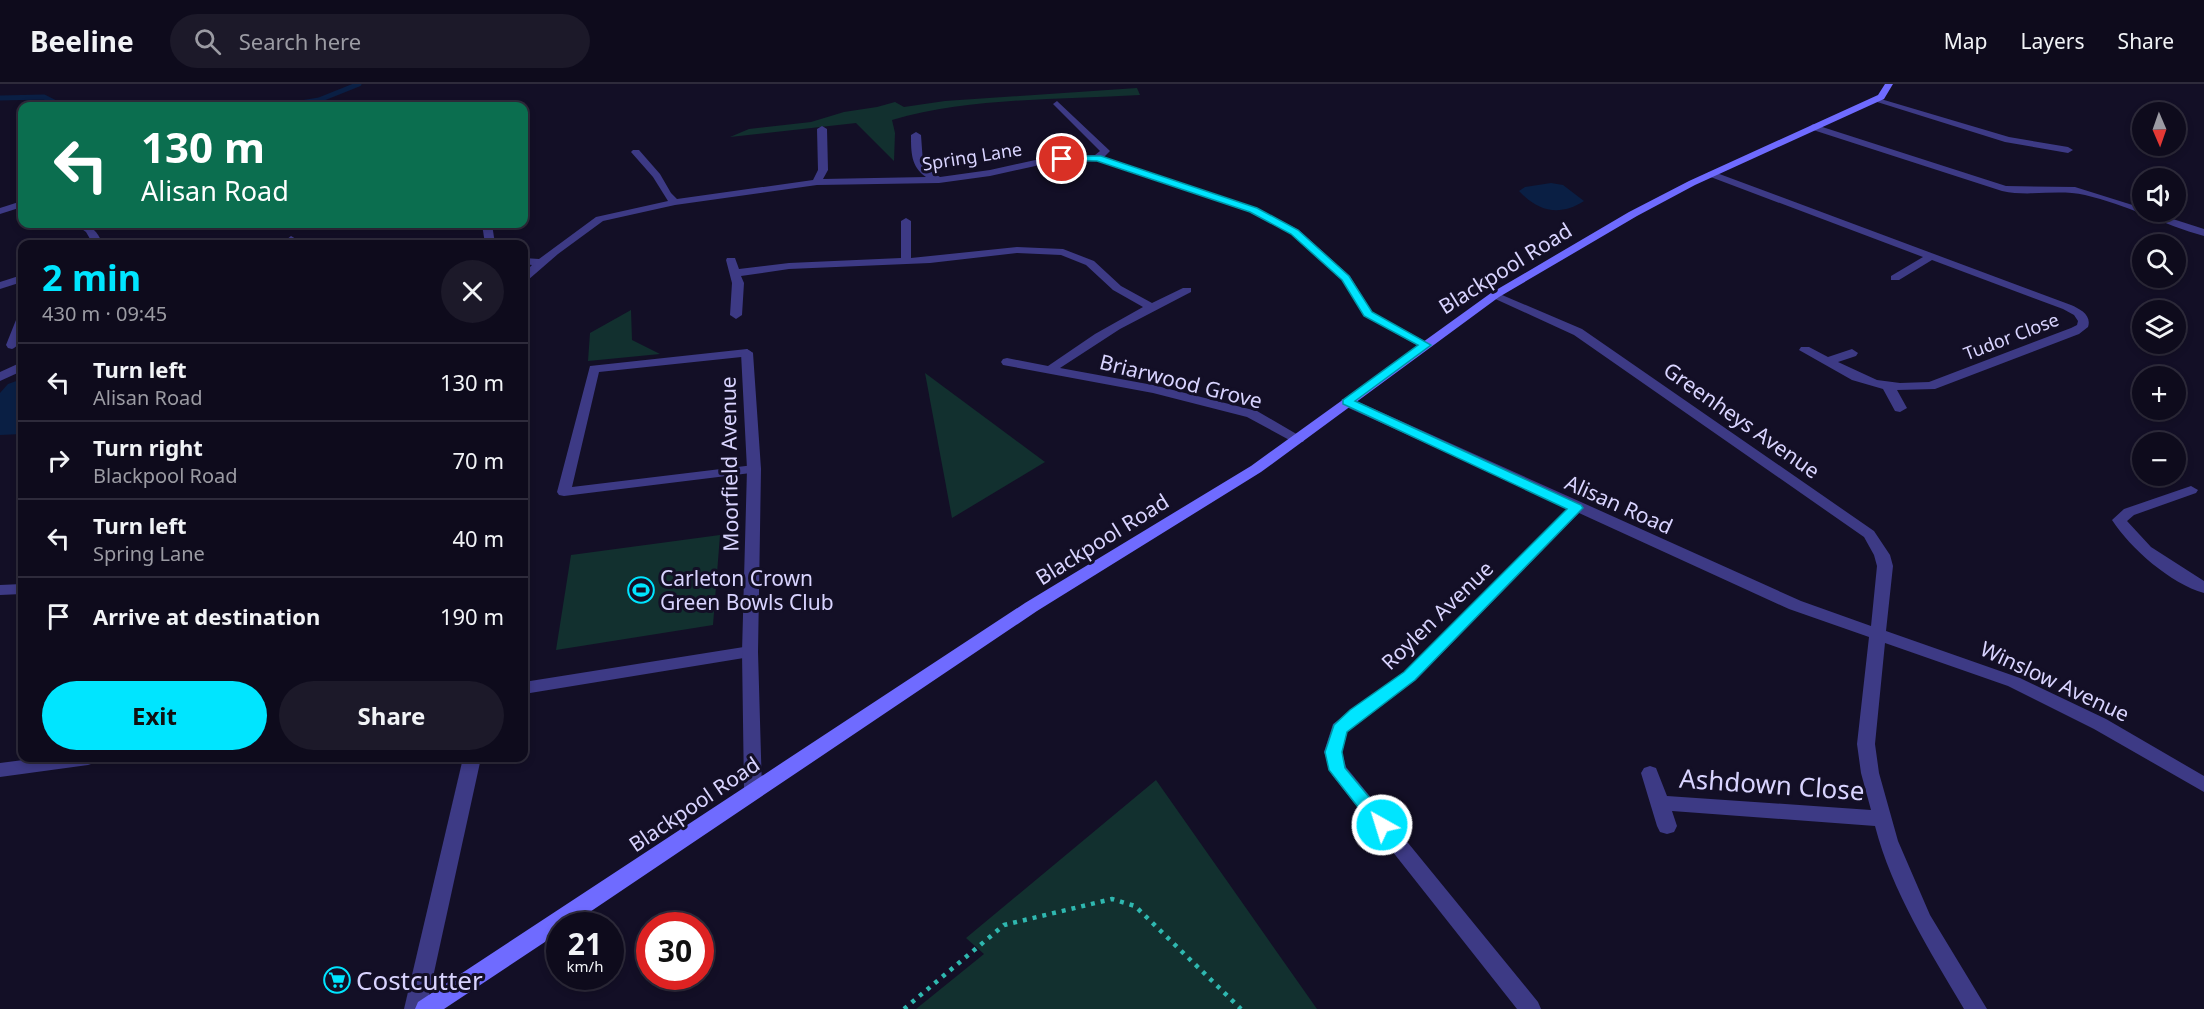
<!DOCTYPE html>
<html lang="en">
<head>
<meta charset="utf-8">
<style>
  :root { --surface:#0e0b1c; --page:#1c1929; --text:#f1f3f6; --muted:#9b9ba3; --line:#2e2b3b; --accent:#00e5ff }
  body { margin:0; font-family:"Noto Sans",sans-serif; background:var(--page); color:var(--text); height:100vh; display:flex; flex-direction:column; font-size:22px; white-space:nowrap }
  * { box-sizing:border-box; margin:0 }
  p { font-size:20px; color:var(--muted) }
  .icon { flex:none; width:33px; height:33px; fill:none; stroke:currentColor; stroke-width:2; stroke-linecap:round; stroke-linejoin:round }
  .map { position:relative; flex:1; overflow:hidden }
  .sheet { position:absolute; left:18px; top:156px; width:510px; height:522px; display:flex; flex-direction:column; background:var(--surface); border-radius:12px; box-shadow:0 3px 9px #0003,0 0 0 2px var(--line) }
  .sheet>* { flex:none }
  .top-card { position:absolute; left:18px; top:18px; width:510px; height:126px; border-radius:12px; box-shadow:0 3px 9px #0003,0 0 0 2px var(--line); background:#0b6e4f; color:#fff; overflow:hidden }
  .needle { width:39px; rotate:178deg }
  .tools { position:absolute; left:2132px; top:18px; display:grid; gap:12px }
  .tools a { display:grid; place-items:center; width:54px; height:54px; border-radius:50%; background:var(--surface); box-shadow:0 3px 9px #0003,0 0 0 2px var(--line); font-size:30px }
  .speed { position:absolute; left:546px; top:828px; display:flex; gap:12px; font-size:30px; font-weight:700; text-align:center }
  .speed>* { display:grid; place-content:center; width:78px; height:78px; border-radius:50%; background:var(--surface); box-shadow:0 3px 9px #0003,0 0 0 2px var(--line); line-height:1 }
  .speed small { font-size:15px; font-weight:400 }
  .speed .limit { border:9px solid #d22; background:#fff; color:#111 }
  .pin { position:absolute; display:grid; place-items:center; width:51px; height:51px; color:#fff; margin:-26px; border:3px solid #fff; border-radius:50%; box-shadow:0 2px 6px #0007 }
  .me { position:absolute; width:66px; margin:-33px; rotate:321deg; stroke-linejoin:round; filter:drop-shadow(0 0 4px #0008) }
  .turn { display:flex; align-items:center; gap:21px; height:126px; padding:0 24px; font-size:27px }
  .turn .icon { width:78px; height:78px; stroke-width:2.5 }
  .turn b { display:block; font-size:42px; line-height:51px }
  .round { display:grid; place-items:center; flex:none; width:63px; height:63px; border-radius:32px; background:var(--page) }
  .overview { display:flex; align-items:center; justify-content:space-between; height:102px; padding:0 24px }
  h1 { font-size:36px; font-weight:700; line-height:45px; color:var(--accent) }
  .cta { display:flex; gap:12px; margin-top:auto; padding:12px 24px }
  .cta a { flex:1; height:69px; border-radius:36px; background:var(--accent); color:#111; font-size:24px; font-weight:700; line-height:69px; text-align:center }
  .cta a+a { background:var(--page); color:var(--text) }
  ul { padding:0; list-style:none }
  li { display:flex; align-items:center; gap:18px; height:78px; padding:0 24px; border-top:2px solid var(--line) }
  li div { flex:1 }
  li b { display:block; font-size:22px }
  li em { font-style:normal }
  header { display:flex; align-items:center; gap:36px; box-sizing:border-box; height:84px; padding:0 30px; background:var(--surface); border-bottom:2px solid var(--line) }
  header strong { font-size:28px }
  nav { display:flex; gap:33px; margin-inline-start:auto; font-size:21px }
  .search { width:420px; height:54px; background:var(--page); display:flex; align-items:center; gap:15px; box-sizing:border-box; padding:0 21px; border-radius:33px; color:var(--muted); font-size:22px }
  .map>svg:first-child { display:block }
  .green { fill:#12302f }
  .water { fill:#0a1f44 }
  .lines { fill:none; stroke-linecap:round; stroke-linejoin:round }
  .stream { stroke:#0a1f44; stroke-width:5 }
  .path { stroke:#2fb8b0; stroke-width:4.5; stroke-dasharray:4 6; stroke-linecap:butt }
  .lane { fill:#3d3a85; fill-rule:evenodd }
  .street { fill:#3d3a85; fill-rule:evenodd }
  .secondary { fill:#6f6bff; fill-rule:evenodd }
  .route { fill:#00e5ff; stroke:#0095a6; stroke-width:1.5 }
  .labels { text-anchor:middle; dominant-baseline:central; stroke-width:6; stroke-linejoin:round; paint-order:stroke }
  .far-street-label { font-size:18px; fill:#d9d4ff; stroke:#130f26 }
  .street-label { font-size:21px; fill:#d9d4ff; stroke:#130f26 }
  .poi-label { font-size:21px; fill:#d9d4ff; stroke:#130f26; text-anchor:start }
  .near-street-label { font-size:26px; fill:#d9d4ff; stroke:#130f26 }
  .near-poi-label { font-size:26px; fill:#d9d4ff; stroke:#130f26; text-anchor:start }
</style>
</head>
<body>
<header>
<strong>Beeline</strong>
<div class="search"><svg class="icon" aria-label="search" viewBox="0 0 24 24"><circle cx="10" cy="10" r="6"/><path d="M15 15l6 6"/></svg>Search here</div>
<nav><a>Map</a><a>Layers</a><a>Share</a></nav>
</header>
<div class="map">
<svg width="2204" height="925" viewBox="0 0 2204 925">
  <rect width="100%" height="100%" fill="#130f26"/>
  <g class="green">
    <path d="M1137,4l3,7c-82,5 -169,2 -248,25l3,13 -1,28 -38,-38 -126,14 19,-8 62,-7 33,-10 33,-5 18,-5 9,5 41,-6z"/>
    <polygon points="631,226 632,256 660,270 588,277 590,249"/>
    <polygon points="925,289 1045,378 952,434"/>
    <polygon points="720,451 713,541 556,566 571,471"/>
    <polygon points="1156,696 1317,925 916,925 984,870 966,854"/>
  </g>
  <g class="water">
    <path d="M1551,99l12,2 21,16c-25,16 -46,10 -65,-10l6,-4z"/>
    <polygon points="22,295 22,350 0,351 0,309 8,300"/>
  </g>
  <g class="lines">
    <g class="stream">
      <polyline points="0,14 44,13 60,21 122,22"/>
      <polyline points="282,22 319,16 359,0"/>
    </g>
    <polyline class="path" points="904,925 1004,841 1112,815 1135,822 1241,925"/>
    <g class="lane">
      <polygon points="747,265 753,269 751,272 599,288 572,403 754,381 759,382 761,385 759,388 564,412 559,411 557,408 590,282"/>
      <polygon points="750,562 756,564 758,568 756,572 524,610 524,598"/>
    </g>
    <g class="street">
      <polygon points="1874,13 2009,53 2068,63 2073,66 2068,69 2005,58 1874,17"/>
      <path d="M1057,17l53,50 -6,6 153,51 42,22 51,46 22,36 60,33 -6,4 -4,-1 -58,-32 -22,-36 -51,-46 -42,-22 -152,-51 -48,2 -59,13 -51,7 -122,2 -142,20 -72,16 -45,33 -30,26 -4,1v-8l8,-8 -8,-1v-6l15,1 57,-42 72,-16 -15,-24 -22,-25 2,-2h6l21,24 11,19 6,6 136,-19 5,-10 -1,-41 5,-3 5,3 1,41 -5,9 103,-2c-15,-10 -15,-25 -15,-42l5,-3 5,3 2,28 6,7 11,7 50,-7 59,-13 46,-2 5,-4 -47,-47z"/>
      <path d="M1813,40l193,62 69,1 67,21v4h9l53,17v7c-41,-11 -78,-32 -119,-41 -28,-6 -56,2 -83,-4l-192,-62 -1,-2z"/>
      <path d="M1708,88h6l357,133c9,4 21,10 17,22l-9,7 -144,55 -38,1 10,18 -7,4 -5,-1 -12,-22 -31,-9 -53,-30 2,-3h8l19,10 24,-8 6,4 -2,3 -18,6 39,18 23,3 29,-1 142,-54 6,-3 1,-4 -4,-6 -11,-6 -131,-49 -33,20h-8v-4l32,-19 -215,-81z"/>
      <polygon points="22,117 22,123 0,130 0,124"/>
      <polygon points="906,134 911,137 911,174 1017,163 1063,165 1094,177 1121,202 1152,219 1183,204 1191,204 1191,208 1120,245 1060,284 1153,301 1257,327 1305,355 1303,358 1293,358 1247,333 1153,309 1003,281 1001,278 1003,275 1007,274 1048,282 1095,250 1143,223 1113,206 1086,181 1061,171 1017,169 930,179 789,185 741,192 744,199 742,231 736,235 730,231 732,199 726,176 727,174 735,174 739,185 789,179 901,174 901,137"/>
      <path d="M75,140c16,-1 22,7 28,20h-10l-7,-12z"/>
      <polygon points="482,140 492,140 495,160 485,160"/>
      <polygon points="291,152 296,155 292,160 281,160"/>
      <polygon points="22,191 22,198 0,205 0,198"/>
      <path d="M1495,208l87,37 292,202 16,24 3,11 -7,65 134,47 86,41 98,57v16l-110,-63 -86,-43 -123,-43 -10,101 4,29 19,68 32,74 57,94h-23c-34,-58 -72,-117 -89,-183l-203,-15 5,15 -3,6 -7,2 -7,-2 -3,-6 -16,-53 3,-5 6,-2 6,2 11,28 204,14 -10,-37 -4,-29 12,-107 -80,-28 -210,-96 -163,167 -69,52 -5,20 4,15 192,235 3,7h-24l-185,-234 -8,-23 9,-28 71,-52 164,-164 -226,-103 -1,-3 1,-3h10l449,202 70,25 6,-60 -3,-11 -10,-18 -290,-202 -83,-38 -2,-2z"/>
      <path d="M22,232c1,11 2,28 -10,33l-4,-1 -2,-3 10,-25z"/>
      <polygon points="747,265 753,269 761,385 758,568 762,706 760,711 753,713 746,711 744,706 742,568 747,385 741,269"/>
      <polygon points="22,278 22,287 0,297 0,288"/>
      <path d="M2191,402l7,4 -2,3 -62,22 -7,6 24,26 53,34v12c-33,-9 -74,-45 -92,-73l12,-11z"/>
      <polygon points="22,500 22,510 0,511 0,501"/>
      <polygon points="39,674 97,674 94,679 88,681 0,693 0,679"/>
      <polygon points="463,674 481,674 426,925 404,925"/>
    </g>
    <polygon class="secondary" points="1885,0 1893,0 1884,15 1695,101 1637,132 1499,213 1261,388 1037,527 569,842 560,842 560,848 444,925 415,925 418,918 1025,519 1251,382 1491,209 1629,128 1689,97 1878,11"/>
  </g>
  <polygon class="route" points="1062,72 1101,72 1257,124 1298,146 1349,192 1372,228 1431,261 1355,317 1581,421 1583,424 1415,596 1347,648 1342,668 1345,684 1388,736 1391,741 1388,746 1382,748 1376,746 1329,686 1325,668 1334,641 1350,626 1404,588 1567,425 1343,320 1343,316 1418,261 1364,232 1342,196 1291,150 1250,128 1097,77 1059,76 1059,73"/>
  <defs>
    <g id="stadium-ring" transform="scale(1.35)"><circle r="9.5" fill="#130f26" stroke="#00e5ff" stroke-width="1.5"/><path d="M0-5a6.5 5 0 1 0 0 10a6.5 5 0 1 0 0-10ZM-3.5-1.8h7v3.6h-7Z" fill="#00e5ff"/></g>
    <g id="supermarket-ring" transform="scale(1.35)"><circle r="9.5" fill="#130f26" stroke="#00e5ff" stroke-width="1.5"/><path d="M-6-5.5h2.5l.6 2H6L4.5 2H-2.5L-4.4-4H-6ZM-1.5 3.2a1.3 1.3 0 1 0 .1 0ZM3 3.2a1.3 1.3 0 1 0 .1 0Z" fill="#00e5ff"/></g>
  </defs>
  <g fill-rule="evenodd">
    <use href="#stadium-ring" x="641" y="506"/>
    <use href="#supermarket-ring" x="337" y="896"/>
  </g>
  <g class="labels">
    <g class="far-street-label">
      <text transform="translate(972 72) rotate(-9)">Spring Lane</text>
      <text transform="translate(2011 252) rotate(-21)">Tudor Close</text>
    </g>
    <g class="street-label">
      <text transform="translate(1505 184) rotate(-32)">Blackpool Road</text>
      <text transform="translate(1181 297) rotate(14)">Briarwood Grove</text>
      <text transform="translate(1742 336) rotate(35)">Greenheys Avenue</text>
      <text transform="translate(729 380) rotate(-91)">Moorfield Avenue</text>
      <text transform="translate(1619 420) rotate(24)">Alisan Road</text>
      <text transform="translate(1102 455) rotate(-32)">Blackpool Road</text>
      <text transform="translate(1437 531) rotate(-44)">Roylen Avenue</text>
      <text transform="translate(2055 597) rotate(25)">Winslow Avenue</text>
      <text transform="translate(694 720) rotate(-34)">Blackpool Road</text>
    </g>
    <g class="poi-label">
      <text x="660" y="494">Carleton Crown<tspan x="660" dy="24">Green Bowls Club</tspan></text>
    </g>
    <g class="near-street-label">
      <text transform="translate(1772 700) rotate(4)">Ashdown Close</text>
    </g>
    <g class="near-poi-label">
      <text x="356" y="896">Costcutter</text>
    </g>
  </g>
</svg>
<div class="tools">
<a><svg class="needle" viewBox="-14 -14 28 28"><path d="M0-13l5 13h-10z" fill="#e53935"/><path d="M0 13l5-13h-10z" fill="#9b9ba3"/></svg></a>
<a><svg class="icon" aria-label="sound" viewBox="0 0 24 24"><path d="M4 9h4l5-4v14l-5-4H4zM17 9q2 3 0 6"/></svg></a>
<a><svg class="icon" aria-label="search" viewBox="0 0 24 24"><circle cx="10" cy="10" r="6"/><path d="M15 15l6 6"/></svg></a>
<a><svg class="icon" aria-label="layers" viewBox="0 0 24 24"><path d="M12 4l9 5-9 5-9-5zM3 14l9 5 9-5"/></svg></a>
<a>+</a>
<a>−</a>
</div>
<div class="speed"><div>21<small>km/h</small></div><div class="limit">30</div></div>
<div class="pin" style="left:1062px;top:75px;background:#d93025"><svg class="icon" aria-label="arrive" viewBox="0 0 24 24"><path d="M6 21V4h12l-3 4 3 4H6"/></svg></div>
<svg class="me" style="left:1382px;top:741px" viewBox="-20 -20 40 40"><circle r="17" fill="#00e5ff" stroke="#fff" stroke-width="3"/><path d="M0-11L8 9 0 5-8 9z" fill="#fff"/></svg>
<div class="top-card">
<div class="turn"><svg class="icon" aria-label="left" viewBox="0 0 24 24"><path d="M17 20v-9H6M10 6l-5 5 5 5"/></svg><div><b>130 m</b>Alisan Road</div></div>
</div>
<section class="sheet">
<div class="overview"><div><h1>2 min</h1><p>430 m · 09:45</p></div><a class="round"><svg class="icon" aria-label="close" viewBox="0 0 24 24"><path d="M6 6l12 12M18 6L6 18"/></svg></a></div>
<ul>
<li><svg class="icon" aria-label="left" viewBox="0 0 24 24"><path d="M17 20v-9H6M10 6l-5 5 5 5"/></svg><div><b>Turn left</b><p>Alisan Road</p></div><em>130 m</em></li>
<li><svg class="icon" aria-label="right" viewBox="0 0 24 24"><path d="M7 20v-9h11M14 6l5 5-5 5"/></svg><div><b>Turn right</b><p>Blackpool Road</p></div><em>70 m</em></li>
<li><svg class="icon" aria-label="left" viewBox="0 0 24 24"><path d="M17 20v-9H6M10 6l-5 5 5 5"/></svg><div><b>Turn left</b><p>Spring Lane</p></div><em>40 m</em></li>
<li><svg class="icon" aria-label="arrive" viewBox="0 0 24 24"><path d="M6 21V4h12l-3 4 3 4H6"/></svg><div><b>Arrive at destination</b></div><em>190 m</em></li>
</ul>
<div class="cta"><a>Exit</a><a>Share</a></div>
</section>
</div>
</body>
</html>
